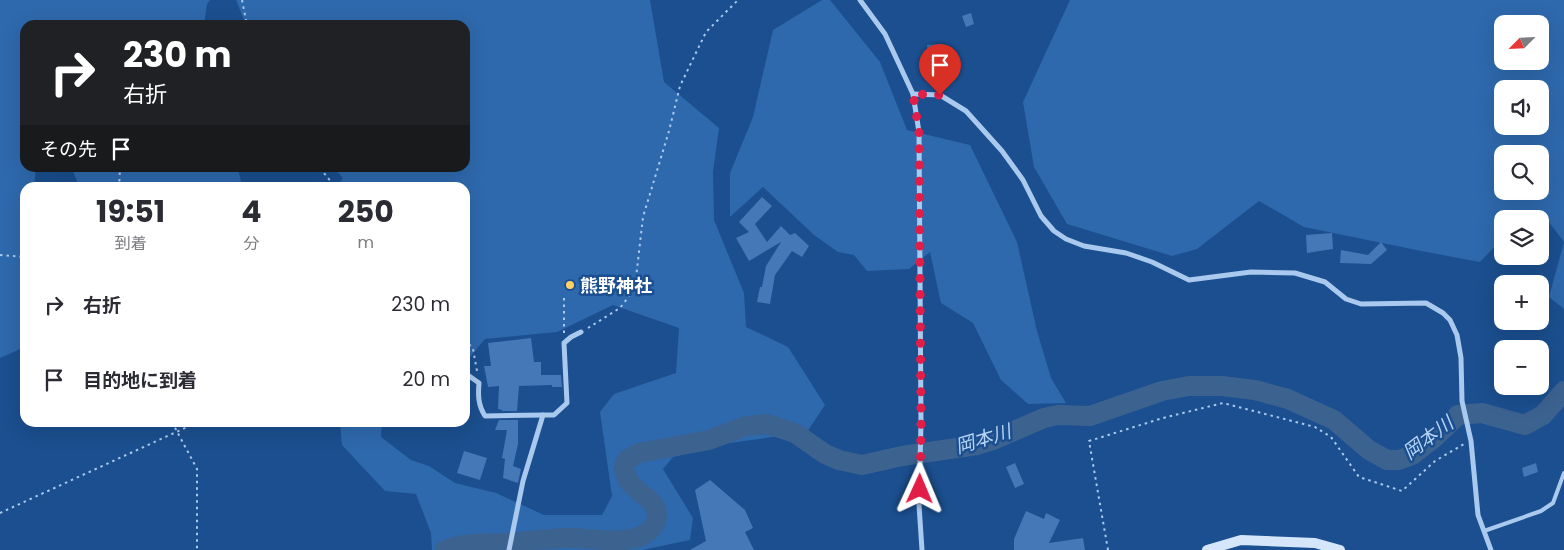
<!DOCTYPE html>
<html lang="ja">
<head>
<meta charset="utf-8">
<style>
  :root { --surface:#fff; --page:#f2f2f3; --text:#2b2b33; --muted:#7c7c81 }
  body { margin:0; font-family:Poppins,"Noto Sans JP",sans-serif; background:var(--page); color:var(--text); height:100vh; display:flex; flex-direction:column; font-size:19px; white-space:nowrap }
  * { box-sizing:border-box; margin:0 }
  p { font-size:16px; color:var(--muted) }
  .icon { flex:none; width:28px; height:28px; fill:none; stroke:currentColor; stroke-width:2; stroke-linecap:round; stroke-linejoin:round }
  .map { position:relative; flex:1; overflow:hidden }
  .details { position:absolute; left:20px; top:182px; width:450px; height:245px; display:flex; flex-direction:column; background:var(--surface); border-radius:15px; box-shadow:0 5px 20px #0002 }
  .details>* { flex:none }
  .guide { position:absolute; left:20px; top:20px; width:450px; height:152px; border-radius:15px; box-shadow:0 5px 20px #0002; background:#202124; color:#fff; overflow:hidden }
  .needle { width:32px; rotate:246deg }
  .fabs { position:absolute; left:1494px; top:15px; display:grid; gap:10px }
  .fabs a { display:grid; place-items:center; width:55px; height:55px; border-radius:10px; background:var(--surface); box-shadow:0 5px 20px #0002; font-size:25px }
  .pin { position:absolute; display:grid; place-items:center; width:42px; height:42px; color:#fff; margin:-51px -21px; border-radius:50% 50% 50% 0; rotate:-45deg; box-shadow:0 0 5px #0007 }
  .pin .icon { rotate:45deg }
  .me { position:absolute; width:55px; margin:-28px; rotate:1deg; stroke-linejoin:round; filter:drop-shadow(0 0 4px #0008) }
  .turn { display:flex; align-items:center; gap:18px; height:105px; padding:0 20px; font-size:22px }
  .turn .icon { width:65px; height:65px; stroke-width:2.5 }
  .turn b { display:block; font-size:35px; line-height:42px }
  .then { display:flex; align-items:center; height:48px; padding:0 20px; background:#0003; gap:10px; font-size:19px }
  .eta { display:flex; justify-content:space-evenly; align-items:center; height:85px; text-align:center }
  .eta b { font-size:30px; font-weight:700; line-height:35px }
  ul { padding:0; list-style:none }
  li { display:flex; align-items:center; gap:15px; height:75px; padding:0 20px }
  li div { flex:1 }
  li b { display:block; font-size:19px }
  li em { font-style:normal }
  .map>svg:first-child { display:block }
  .green { fill:#2e69ad; fill-rule:evenodd }
  .lines { fill:none; stroke-linecap:round; stroke-linejoin:round }
  .river { stroke:#3c6290; stroke-width:20 }
  .building { fill:#4478b7 }
  .path { stroke:#a9c9ee; stroke-width:2; stroke-dasharray:2.5 4; stroke-linecap:butt }
  .service { stroke:#a9c9ee; stroke-width:4 }
  .minor { stroke:#a9c9ee; stroke-width:5 }
  .secondary { stroke:#d6e6fa; stroke-width:10 }
  .route { stroke:#e11d48; stroke-width:9; stroke-dasharray:0 16.2 }
  .poi-dot { fill:#ffd166; stroke:#1b4f8f; stroke-width:2 }
  .labels { text-anchor:middle; dominant-baseline:central; stroke-width:5; stroke-linejoin:round; paint-order:stroke }
  .poi-label { font-size:18px; font-weight:bold; fill:#fff; stroke:#1b4f8f; text-anchor:start }
  .water-label { font-size:19px; font-style:italic; fill:#b5d3f5; stroke:#1b4f8f }
</style>
</head>
<body>
<div class="map">
<svg width="1564" height="550" viewBox="0 0 1564 550">
  <rect width="100%" height="100%" fill="#1b4f8f"/>
  <g class="green">
    <polygon points="0,0 210,0 207,4 204,25 25,25 25,168 36,168 34,187 25,188 25,347 0,358"/>
    <polygon points="236,0 650,0 664,82 719,128 713,172 714,220 744,293 746,327 788,347 825,405 807,432 730,443 673,457 663,469 693,518 690,540 642,550 432,550 431,533 416,494 385,491 342,445 340,423 382,423 381,437 411,460 429,466 455,483 496,493 544,515 602,515 612,496 600,412 614,394 676,373 679,328 613,305 557,332 485,339 466,362 465,360 465,188 336,187 343,178 334,168 465,168 465,25 246,25"/>
    <polygon points="822,0 830,0 880,62 907,130 970,145 1017,242 1037,331 1051,378 1066,403 1028,404 1001,380 973,323 941,303 930,252 909,269 867,271 854,255 838,252 814,235 763,187 730,217 730,173 753,117 773,30"/>
    <path d="M1070,0h494v309l-15,-12 15,-55 -21,-28 -19,5h-22v20l-22,23 -59,-11 -117,-24 -45,-26 -62,48 -25,7 -105,-32 -33,-57 -11,-65zM1502,24h38v37h-38zM1502,89h38v37h-38zM1502,154h38v37h-38z"/>
    <polygon points="72,168 238,168 242,187 79,187"/>
  </g>
  <g class="lines">
    <path class="river" d="M445,550c20,-8 39,-6 60,-7 23,-1 46,-6 69,-5 20,1 42,5 61,0 10,-2 23,-12 22,-24 -1,-19 -32,-22 -33,-48l4,-7 11,-6 70,-13 37,-14 21,-2 28,9 30,21 14,6 23,5 40,-9 75,-11 16,-5 51,-22 14,-3 32,1 72,-25 27,-5h33l33,4 33,9 46,21 35,30 18,10h12l13,-5 22,-17 24,-23 24,-2 43,12 18,-10 21,-24"/>
  </g>
  <g class="building">
    <polygon points="971,13 974,24 966,27 962,16"/>
    <polygon points="943,44 946,67 929,68 927,45"/>
    <polygon points="762,197 772,206 755,224 767,242 781,226 790,235 795,233 809,246 802,257 792,251 775,275 770,304 757,302 760,287 762,287 766,266 781,242 749,261 736,238 749,232 739,222"/>
    <polygon points="1332,233 1333,249 1307,253 1306,235"/>
    <polygon points="1381,242 1387,250 1371,264 1340,263 1341,250 1368,255"/>
    <polygon points="531,338 534,362 541,362 541,375 561,375 562,387 552,387 552,385 519,386 517,411 502,411 502,410 498,409 499,386 488,387 484,366 491,366 488,343"/>
    <polygon points="499,420 518,420 518,444 513,466 521,469 518,483 503,478 505,459 502,458 507,430 495,430"/>
    <polygon points="464,451 487,458 480,480 457,473"/>
    <polygon points="1015,463 1024,484 1015,488 1006,467"/>
    <polygon points="1536,463 1538,472 1524,477 1522,468"/>
    <polygon points="710,480 745,510 753,528 745,532 754,550 690,550 706,541 695,490"/>
    <polygon points="1026,511 1044,519 1046,513 1060,520 1049,543 1083,538 1085,550 1014,550 1014,539"/>
  </g>
  <g class="lines">
    <g class="path">
      <polyline points="242,0 247,25"/>
      <polyline points="320,168 336,188"/>
      <polyline points="119,188 120,168"/>
      <polyline points="0,255 25,257"/>
      <polyline points="588,328 620,308 630,295 636,278 643,217 669,131 680,86 706,32 738,0"/>
      <polyline points="564,333 564,294"/>
      <polyline points="465,339 473,349 477,371"/>
      <polyline points="172,422 197,469 197,550"/>
      <polyline points="0,513 198,422"/>
      <polyline points="1108,550 1089,441 1163,418 1223,403 1315,427 1331,437 1359,477 1402,491 1435,461 1464,444"/>
    </g>
    <polyline class="service" points="1484,531 1541,511 1553,503 1564,473"/>
    <g class="minor">
      <polyline points="860,0 885,34 913,94 919,132 921,423 919,505 922,550"/>
      <polyline points="913,94 940,95 966,111 1002,151 1023,180 1041,216 1054,231 1066,239 1084,246 1126,253 1152,262 1189,280 1251,272 1295,273 1325,282 1346,299 1361,304 1426,303 1443,313 1450,320 1457,335 1461,358 1462,401 1471,441 1478,515 1491,550"/>
      <path d="M465,373l14,10c-1,12 -1,22 6,33l58,-1"/>
      <polyline points="509,550 523,481 543,415 554,415 567,403 564,343 571,337 581,332"/>
    </g>
    <polyline class="secondary" points="1207,550 1241,540 1315,543 1340,550"/>
  </g>
  <g class="lines">
    <polyline class="route" points="920,489 921,423 919,132 913,94 940,95"/>
  </g>
  <circle class="poi-dot" cx="570" cy="285" r="5"/>
  <g class="labels">
    <g class="poi-label">
      <text x="580" y="285">熊野神社</text>
    </g>
    <g class="water-label">
      <text transform="translate(1428 438) rotate(-37)">岡本川</text>
      <text transform="translate(983 439) rotate(-17)">岡本川</text>
    </g>
  </g>
</svg>
<div class="fabs">
<a><svg class="needle" viewBox="-14 -14 28 28"><path d="M0-13l5 13h-10z" fill="#e53935"/><path d="M0 13l5-13h-10z" fill="#7c7c81"/></svg></a>
<a><svg class="icon" aria-label="sound" viewBox="0 0 24 24"><path d="M4 9h4l5-4v14l-5-4H4zM17 9q2 3 0 6"/></svg></a>
<a><svg class="icon" aria-label="search" viewBox="0 0 24 24"><circle cx="10" cy="10" r="6"/><path d="M15 15l6 6"/></svg></a>
<a><svg class="icon" aria-label="layers" viewBox="0 0 24 24"><path d="M12 4l9 5-9 5-9-5zM3 14l9 5 9-5"/></svg></a>
<a>+</a>
<a>−</a>
</div>
<div class="pin" style="left:940px;top:95px;background:#d93025"><svg class="icon" aria-label="arrive" viewBox="0 0 24 24"><path d="M6 21V4h12l-3 4 3 4H6"/></svg></div>
<svg class="me" style="left:920px;top:489px" viewBox="-20 -20 40 40"><path d="M0-17L14 15 0 8-14 15z" fill="#e11d48" stroke="#fff" stroke-width="4"/></svg>
<div class="guide">
<div class="turn"><svg class="icon" aria-label="right" viewBox="0 0 24 24"><path d="M7 20v-9h11M14 6l5 5-5 5"/></svg><div><b>230 m</b>右折</div></div>
<div class="then">その先<svg class="icon" aria-label="arrive" viewBox="0 0 24 24"><path d="M6 21V4h12l-3 4 3 4H6"/></svg></div>
</div>
<section class="details">
<div class="eta">
<div><b>19:51</b><p>到着</p></div>
<div><b>4</b><p>分</p></div>
<div><b>250</b><p>m</p></div>
</div>
<ul>
<li><svg class="icon" aria-label="right" viewBox="0 0 24 24"><path d="M7 20v-9h11M14 6l5 5-5 5"/></svg><div><b>右折</b></div><em>230 m</em></li>
<li><svg class="icon" aria-label="arrive" viewBox="0 0 24 24"><path d="M6 21V4h12l-3 4 3 4H6"/></svg><div><b>目的地に到着</b></div><em>20 m</em></li>
</ul>
</section>
</div>
</body>
</html>
